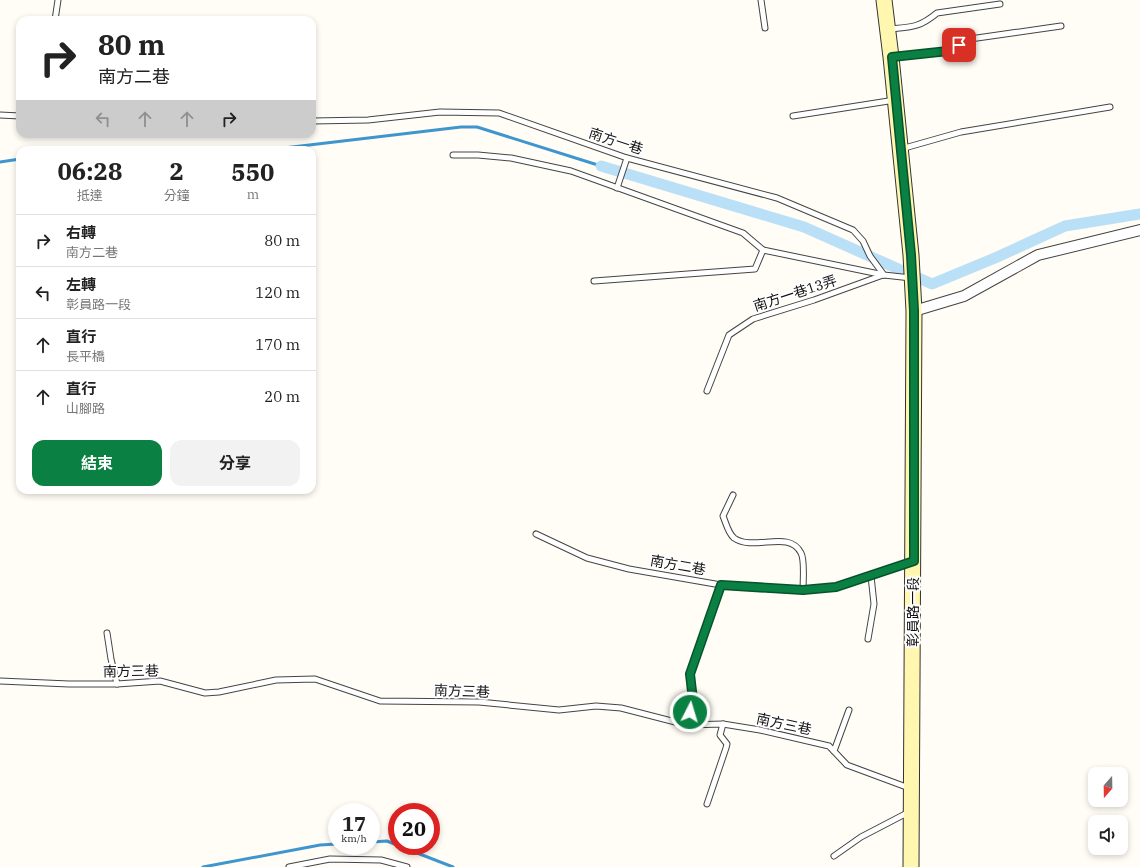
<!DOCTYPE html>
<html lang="zh-TW">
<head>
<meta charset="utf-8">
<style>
  :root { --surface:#fff; --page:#f2f2f2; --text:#222; --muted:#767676; --line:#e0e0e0; --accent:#0b8043 }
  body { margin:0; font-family:"IBM Plex Serif","Noto Sans TC",serif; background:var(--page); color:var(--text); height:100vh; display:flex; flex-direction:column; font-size:15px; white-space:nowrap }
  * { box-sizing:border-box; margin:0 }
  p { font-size:13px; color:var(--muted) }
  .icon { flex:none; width:22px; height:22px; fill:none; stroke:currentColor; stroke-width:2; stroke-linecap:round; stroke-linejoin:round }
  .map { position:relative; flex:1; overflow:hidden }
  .panel { position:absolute; left:16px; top:146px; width:300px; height:348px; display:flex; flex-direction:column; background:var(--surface); border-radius:12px; box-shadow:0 2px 6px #0003 }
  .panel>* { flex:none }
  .banner { position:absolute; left:16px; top:16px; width:300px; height:122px; border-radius:12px; box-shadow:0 2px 6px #0003; background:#fff; color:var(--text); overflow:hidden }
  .needle { width:26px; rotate:200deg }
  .tools { position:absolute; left:1088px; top:767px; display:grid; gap:8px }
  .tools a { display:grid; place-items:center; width:40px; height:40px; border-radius:8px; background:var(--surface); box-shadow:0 2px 6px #0003; font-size:20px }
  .speed { position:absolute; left:328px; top:803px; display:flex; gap:8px; font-size:20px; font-weight:700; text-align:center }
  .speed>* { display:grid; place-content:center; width:52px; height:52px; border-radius:50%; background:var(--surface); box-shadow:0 2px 6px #0003; line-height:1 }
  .speed small { font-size:10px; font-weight:400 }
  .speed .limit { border:6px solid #d22; background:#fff; color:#111 }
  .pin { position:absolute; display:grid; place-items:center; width:34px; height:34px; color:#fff; margin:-17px; border-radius:8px; box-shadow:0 2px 6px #0006 }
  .me { position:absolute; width:44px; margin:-22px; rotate:5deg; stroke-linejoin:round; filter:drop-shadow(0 0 3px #0008) }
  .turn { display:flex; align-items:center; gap:14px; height:84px; padding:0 16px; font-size:18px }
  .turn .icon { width:52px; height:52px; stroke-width:2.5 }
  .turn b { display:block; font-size:28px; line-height:34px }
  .lanes { display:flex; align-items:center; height:38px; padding:0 16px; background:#0003; justify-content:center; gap:20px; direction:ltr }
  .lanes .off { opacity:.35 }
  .eta { display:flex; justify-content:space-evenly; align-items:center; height:68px; text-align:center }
  .eta b { font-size:24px; font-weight:700; line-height:28px }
  .cta { display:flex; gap:8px; margin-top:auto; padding:8px 16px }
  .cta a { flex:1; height:46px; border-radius:12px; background:var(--accent); color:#fff; font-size:16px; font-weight:700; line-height:46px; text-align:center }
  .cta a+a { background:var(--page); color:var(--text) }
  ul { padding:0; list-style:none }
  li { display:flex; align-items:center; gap:12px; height:52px; padding:0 16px; border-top:1px solid var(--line) }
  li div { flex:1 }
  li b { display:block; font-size:15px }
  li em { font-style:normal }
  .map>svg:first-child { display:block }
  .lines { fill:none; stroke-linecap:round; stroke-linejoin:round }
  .stream { stroke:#3f96cf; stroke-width:3 }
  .canal { stroke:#b9e0f7; stroke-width:11 }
  .lane-casing { stroke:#444; stroke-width:7 }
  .street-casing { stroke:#444; stroke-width:12 }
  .secondary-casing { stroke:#333; stroke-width:17 }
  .lane { stroke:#fff; stroke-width:5 }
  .street { stroke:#fff; stroke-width:10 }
  .secondary { stroke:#fff6b0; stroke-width:15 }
  .route-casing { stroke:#07532c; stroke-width:10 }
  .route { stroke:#0b8043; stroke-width:7 }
  .labels { text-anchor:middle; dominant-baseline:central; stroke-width:4; stroke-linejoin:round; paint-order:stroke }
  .street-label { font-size:14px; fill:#111; stroke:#fff }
</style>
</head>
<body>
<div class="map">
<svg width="1140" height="867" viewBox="0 0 1140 867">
  <rect width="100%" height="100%" fill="#fffdf5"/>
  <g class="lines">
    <g class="stream">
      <polyline points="267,150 461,127 477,127 601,166"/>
      <polyline points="0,162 20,159"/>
      <polyline points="371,842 387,841 397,845"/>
      <polyline points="399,846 453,867"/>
      <polyline points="203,867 320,845 337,844"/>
    </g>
    <polyline class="canal" points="601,166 804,227 932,284 995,258 1065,226 1140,214"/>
    <g class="lane-casing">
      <g id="lane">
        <polyline points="761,0 765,28"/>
        <polyline points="55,20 58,0"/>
        <path d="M888,29c23,-2 31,-1 49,-16l63,-9"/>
        <polyline points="893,56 948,51 970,39 1061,26"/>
        <polyline points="0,115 20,116"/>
        <polyline points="793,116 895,100"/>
        <polyline points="312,121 368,120 440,112 499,113 627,158 777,198 853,230 863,241 870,256 884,275 911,278"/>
        <polyline points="901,149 961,132 1110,107"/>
        <polyline points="453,155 478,155 511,158 571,171 743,233 763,250 884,275"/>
        <polyline points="617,188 627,158"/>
        <polyline points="594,281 755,269 763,250"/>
        <polyline points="707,391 729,335 753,319 814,300 883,275"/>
        <path d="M733,495l-10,21c3,7 5,17 11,22 20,14 55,-9 67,15 4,7 2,28 2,37"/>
        <polyline points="536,534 587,558 629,569 721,585 773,589 807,590 836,587 911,562"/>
        <polyline points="107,633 111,659 117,684"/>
        <polyline points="868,639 874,604 871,576"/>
        <polyline points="0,681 69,684 117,684 160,681 205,693 219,692 276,680 315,679 380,701 479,702 559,710 596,706 621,708 687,725 723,724 760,730 829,746 847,765 909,788"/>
        <polyline points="687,725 693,700 690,674 721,585"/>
        <polyline points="834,751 849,710"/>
        <polyline points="707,804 726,748 727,744 720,735 723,724"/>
        <polyline points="834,856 861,837 909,812"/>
        <polyline points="289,867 330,859 381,860 407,867"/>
      </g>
    </g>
    <g class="street-casing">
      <polyline id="street" points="914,311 964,296 1038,255 1140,230"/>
    </g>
    <g class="secondary-casing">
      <polyline id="secondary" points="884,0 891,57 911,255 914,311 911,867"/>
    </g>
    <use href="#lane" class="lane"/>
    <use href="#street" class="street"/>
    <use href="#secondary" class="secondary"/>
  </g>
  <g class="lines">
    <g class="route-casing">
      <polyline id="route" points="690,712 693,700 690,674 721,585 803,590 836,587 914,561 914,311 911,255 892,57 948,51 959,45"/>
    </g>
    <use href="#route" class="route"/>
  </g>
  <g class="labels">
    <g class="street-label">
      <text transform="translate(616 141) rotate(18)">南方一巷</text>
      <text transform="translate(795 293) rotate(-18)">南方一巷13弄</text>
      <text transform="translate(678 565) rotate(10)">南方二巷</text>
      <text transform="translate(913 612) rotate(-90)">彰員路一段</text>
      <text transform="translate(131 671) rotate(-1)">南方三巷</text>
      <text transform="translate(462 691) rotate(2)">南方三巷</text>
      <text transform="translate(784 724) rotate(12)">南方三巷</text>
    </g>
  </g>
</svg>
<div class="tools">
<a><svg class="needle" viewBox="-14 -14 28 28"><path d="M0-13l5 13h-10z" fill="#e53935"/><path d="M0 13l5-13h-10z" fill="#767676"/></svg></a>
<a><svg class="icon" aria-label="sound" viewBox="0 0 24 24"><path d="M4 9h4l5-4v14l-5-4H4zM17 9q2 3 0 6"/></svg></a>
</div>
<div class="speed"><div>17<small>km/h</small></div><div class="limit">20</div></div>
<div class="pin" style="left:959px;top:45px;background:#d93025"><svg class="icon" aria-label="arrive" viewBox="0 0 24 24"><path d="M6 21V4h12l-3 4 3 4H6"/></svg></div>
<svg class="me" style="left:690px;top:712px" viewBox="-20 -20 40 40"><circle r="17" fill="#0b8043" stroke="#fff" stroke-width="3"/><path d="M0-11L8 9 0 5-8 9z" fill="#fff"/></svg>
<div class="banner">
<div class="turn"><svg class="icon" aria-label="right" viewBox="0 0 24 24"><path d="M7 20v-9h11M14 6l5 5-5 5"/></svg><div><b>80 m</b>南方二巷</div></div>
<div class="lanes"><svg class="icon off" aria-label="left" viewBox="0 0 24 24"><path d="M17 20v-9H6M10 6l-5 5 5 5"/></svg><svg class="icon off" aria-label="ahead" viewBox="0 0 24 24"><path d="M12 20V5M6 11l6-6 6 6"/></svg><svg class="icon off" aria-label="ahead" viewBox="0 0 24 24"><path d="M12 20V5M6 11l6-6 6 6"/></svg><svg class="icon" aria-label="right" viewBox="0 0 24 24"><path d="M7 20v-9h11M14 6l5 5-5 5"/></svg></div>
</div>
<section class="panel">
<div class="eta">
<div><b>06:28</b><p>抵達</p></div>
<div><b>2</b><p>分鐘</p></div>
<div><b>550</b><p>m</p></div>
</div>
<ul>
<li><svg class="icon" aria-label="right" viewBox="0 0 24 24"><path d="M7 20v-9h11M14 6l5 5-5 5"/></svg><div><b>右轉</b><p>南方二巷</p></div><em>80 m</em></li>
<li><svg class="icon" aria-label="left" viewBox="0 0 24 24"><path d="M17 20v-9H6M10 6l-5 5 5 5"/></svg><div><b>左轉</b><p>彰員路一段</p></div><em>120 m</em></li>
<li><svg class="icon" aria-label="ahead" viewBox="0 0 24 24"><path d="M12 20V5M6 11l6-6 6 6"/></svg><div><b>直行</b><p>長平橋</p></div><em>170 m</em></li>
<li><svg class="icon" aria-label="ahead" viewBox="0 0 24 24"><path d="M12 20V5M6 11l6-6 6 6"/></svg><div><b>直行</b><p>山腳路</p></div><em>20 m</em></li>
</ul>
<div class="cta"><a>結束</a><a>分享</a></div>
</section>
</div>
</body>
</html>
